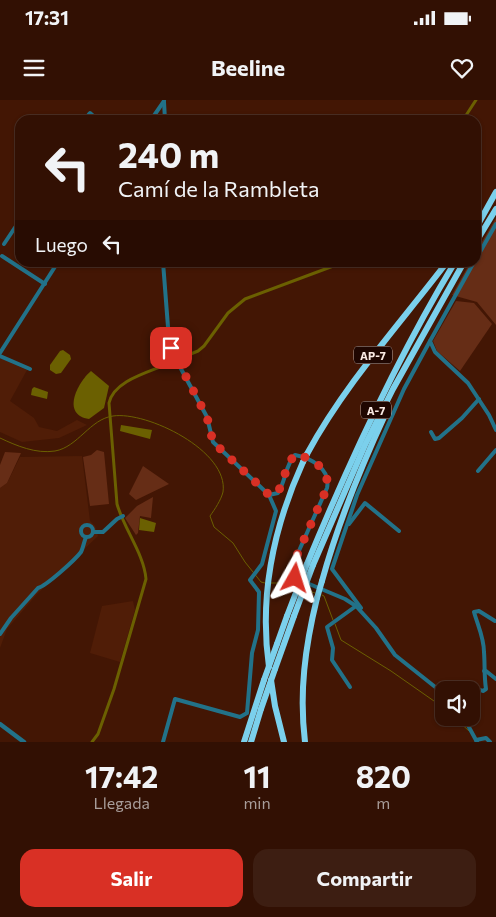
<!DOCTYPE html>
<html lang="es">
<head>
<meta charset="utf-8">
<style>
  :root { --surface:#321003; --page:#3d1e12; --text:#f1f3f6; --muted:#a89d9a; --line:#4d3025; --accent:#d93025 }
  body { margin:0; font-family:Commissioner,sans-serif; background:var(--page); color:var(--text); height:100vh; display:flex; flex-direction:column; font-size:19px; white-space:nowrap }
  * { box-sizing:border-box; margin:0 }
  p { font-size:16px; color:var(--muted) }
  .icon { flex:none; width:28px; height:28px; fill:none; stroke:currentColor; stroke-width:2; stroke-linecap:round; stroke-linejoin:round }
  .map { position:relative; height:642px; overflow:hidden }
  .drawer { display:flex; flex-direction:column; background:var(--surface); flex:1 }
  .drawer>* { flex:none }
  .guide { position:absolute; left:15px; top:15px; width:466px; height:152px; border-radius:15px; box-shadow:0 1px 4px #0004,0 0 0 1px var(--line); background:#321003; color:var(--text); overflow:hidden }
  .fabs { position:absolute; left:435px; top:581px; display:grid; gap:10px }
  .fabs a { display:grid; place-items:center; width:45px; height:45px; border-radius:10px; background:var(--surface); box-shadow:0 1px 4px #0004,0 0 0 1px var(--line); font-size:25px }
  .pin { position:absolute; display:grid; place-items:center; width:42px; height:42px; color:#fff; margin:-21px; border-radius:10px; box-shadow:0 2px 8px #0006 }
  .me { position:absolute; width:55px; margin:-28px; rotate:6deg; stroke-linejoin:round; filter:drop-shadow(0 0 4px #0008) }
  .turn { display:flex; align-items:center; gap:18px; height:105px; padding:0 20px; font-size:22px }
  .turn .icon { width:65px; height:65px; stroke-width:2.5 }
  .turn b { display:block; font-size:35px; line-height:42px }
  .then { display:flex; align-items:center; height:48px; padding:0 20px; background:#0003; gap:10px; font-size:19px }
  .eta { display:flex; justify-content:space-evenly; align-items:center; height:85px; text-align:center }
  .eta b { font-size:30px; font-weight:700; line-height:35px }
  .action { display:flex; gap:10px; margin-top:auto; padding:10px 20px }
  .action a { flex:1; height:58px; border-radius:15px; background:var(--accent); color:#fff; font-size:20px; font-weight:700; line-height:58px; text-align:center }
  .action a+a { background:var(--page); color:var(--text) }
  .status { display:flex; justify-content:space-between; align-items:center; height:35px; padding:0 25px; background:var(--surface); direction:ltr }
  .status svg { height:14px; fill:currentColor }
  header { display:flex; justify-content:space-between; align-items:center; height:65px; padding:0 20px; background:var(--surface); font-size:22px; font-weight:700 }
  .map>svg:first-child { display:block }
  .built { fill:#501d07 }
  .green { fill:#662d16 }
  .water { fill:#6b6001 }
  .lines { fill:none; stroke-linecap:round; stroke-linejoin:round }
  .stream { stroke:#6b6001; stroke-width:1 }
  .canal { stroke:#6b6001; stroke-width:3 }
  .minor { stroke:#227289; stroke-width:4 }
  .tertiary { stroke:#227289; stroke-width:4.5 }
  .motorway { stroke:#7bd0ec; stroke-width:6 }
  .motorway-bridge { stroke:#7bd0ec; stroke-width:6 }
  .route { stroke:#d93025; stroke-width:9; stroke-dasharray:0 16.2 }
  .labels { text-anchor:middle; dominant-baseline:central; stroke-width:5; stroke-linejoin:round; paint-order:stroke }
  .shield { fill:#1f0601; stroke:#b8a6a0; stroke-width:1 }
  .shield-label { font-size:11px; font-weight:bold; fill:#faeae4 }
</style>
</head>
<body>
<div class="status"><b>17:31</b><svg viewBox="0 0 49 12"><path d="M0 12V9h3v3zM5 12V6h3v6zM10 12V3h3v9zM15 12V0h3v12zM26 1h20v11H26zM47 4h2v5h-2z"/></svg></div>
<header><svg class="icon" aria-label="menu" viewBox="0 0 24 24"><path d="M4 6h16M4 12h16M4 18h16"/></svg>Beeline<svg class="icon" aria-label="heart" viewBox="0 0 24 24"><path d="M12 20l-8-8c-3-5 5-10 8-4 3-6 11-1 8 4z"/></svg></header>
<div class="map">
<svg width="496" height="642" viewBox="0 0 496 642">
  <rect width="100%" height="100%" fill="#431604"/>
  <g class="built">
    <polygon points="0,258 27,270 10,301 34,318 39,327 57,331 77,320 87,325 59,338 22,342 0,332"/>
    <polygon points="82,356 90,421 95,426 98,436 37,494 7,529 0,548 0,388 7,383 20,357"/>
    <polygon points="133,501 135,510 120,562 90,553 102,506"/>
  </g>
  <g class="green">
    <polygon points="496,118 496,225 477,202 452,195 470,163 476,162 476,152"/>
    <polygon points="456,201 474,203 492,224 460,271 437,251 433,241"/>
    <polygon points="97,350 104,352 109,404 90,406 83,357 91,355"/>
    <polygon points="5,352 21,353 7,383 0,388 0,365"/>
    <polygon points="143,366 169,384 136,400 129,394"/>
    <polygon points="153,397 151,418 140,416 138,433 136,435 125,418 137,406"/>
  </g>
  <g class="water">
    <polygon points="63,250 70,255 71,259 61,273 56,274 50,270 50,265 60,251"/>
    <path d="M91,271l18,15 -5,22 -15,11c-28,-4 -12,-36 2,-48z"/>
    <polygon points="34,287 48,292 47,299 31,295 32,289"/>
    <polygon points="121,325 152,330 150,339 120,331"/>
    <polygon points="140,418 156,423 154,432 139,430"/>
  </g>
  <g class="lines">
    <g class="stream">
      <path d="M0,338c17,8 36,16 55,13 23,-4 35,-32 58,-35 34,-5 116,35 110,76 -2,8 -8,17 -13,24l4,11 19,16 12,19 16,20 4,1"/>
      <polyline points="271,483 286,483 296,486"/>
      <polyline points="307,490 315,493"/>
      <polyline points="322,495 324,496 333,520"/>
      <polyline points="335,524 341,540 391,571 444,608"/>
      <polyline points="455,618 469,631"/>
    </g>
    <g class="canal">
      <polyline points="463,20 476,0"/>
      <polyline points="181,258 198,251 204,246 228,213 245,199 344,162"/>
      <path d="M92,642l6,-8 16,-45 32,-110c-2,-25 -22,-50 -29,-75l-8,-101c5,-23 41,-31 61,-40"/>
    </g>
    <g class="minor">
      <polyline points="164,2 165,20"/>
      <polyline points="90,13 98,20"/>
      <polyline points="85,20 89,14"/>
      <polyline points="151,20 164,1"/>
      <polyline points="4,144 20,120"/>
      <polyline points="2,156 45,184"/>
      <polyline points="476,159 496,124"/>
      <path d="M163,162l6,78 4,14 34,63 6,25 56,53 9,-2c8,-12 7,-28 17,-38 16,3 36,14 32,33l-33,74 -2,7 3,9 50,21 11,7 20,22 19,27 49,39"/>
      <polyline points="474,162 430,241 435,252 468,283 489,315 496,330"/>
      <polyline points="0,253 58,162"/>
      <polyline points="0,256 30,269"/>
      <polyline points="431,332 435,339 439,338 462,318 479,299"/>
      <polyline points="478,371 496,350"/>
      <polyline points="349,424 365,403 399,431"/>
      <circle cx="87" cy="431" r="6"/>
      <polyline points="93,432 103,432 117,419 123,416"/>
      <polyline points="361,508 332,469 357,395 404,289 430,241"/>
      <path d="M0,534l11,-16 27,-30c8,-2 37,-28 43,-36 2,-4 3,-10 5,-15"/>
      <polyline points="484,571 486,571 496,579"/>
      <polyline points="350,587 332,560 333,548 327,527 356,506"/>
      <path d="M439,590l7,-4c13,2 25,0 37,5l3,-2c-2,-13 -1,-24 -2,-37 0,-14 -6,-26 -10,-40l5,-1 16,10"/>
      <polyline points="464,618 477,642"/>
      <polyline points="476,640 486,638 490,642"/>
      <polyline points="163,642 175,599 240,617 247,613 252,553 258,530 259,492 250,480 262,464 276,411 269,395"/>
    </g>
    <polyline class="tertiary" points="0,624 24,642"/>
    <g class="motorway">
      <polyline points="476,128 496,92"/>
      <polyline points="476,142 496,109"/>
      <path d="M307,354c38,-70 92,-129 140,-192"/>
      <path d="M307,464c43,-104 90,-206 148,-302"/>
      <polyline points="313,465 365,345 393,289 464,162"/>
      <path d="M322,481c16,-58 38,-112 63,-166"/>
      <polyline points="277,544 287,516"/>
      <path d="M269,567c-10,-70 5,-141 34,-205"/>
      <polyline points="275,569 294,516"/>
      <polyline points="271,580 275,606 284,642"/>
      <polyline points="244,642 264,580"/>
      <polyline points="251,642 261,609"/>
      <path d="M305,642c-6,-49 0,-95 12,-144"/>
    </g>
    <g class="motorway-bridge">
      <polyline points="303,362 307,354"/>
      <polyline points="317,498 322,481"/>
      <polyline points="287,516 307,464"/>
      <polyline points="294,516 313,465"/>
      <polyline points="264,580 277,544"/>
      <polyline points="261,609 275,569"/>
    </g>
  </g>
  <g class="lines">
    <path class="route" d="M171,248l36,69 6,25 53,50 3,3 9,-2 11,-30 6,-9c17,4 35,15 32,34l-33,74 -2,7 3,9"/>
  </g>
  <g class="labels">
    <g class="shield">
      <rect x="354" y="246.5" width="38" height="17" rx="4"/>
      <rect x="361" y="301.5" width="30" height="17" rx="4"/>
    </g>
    <g class="shield-label">
      <text x="373" y="255">AP-7</text>
      <text x="376" y="310">A-7</text>
    </g>
  </g>
</svg>
<div class="fabs">
<a><svg class="icon" aria-label="sound" viewBox="0 0 24 24"><path d="M4 9h4l5-4v14l-5-4H4zM17 9q2 3 0 6"/></svg></a>
</div>
<div class="pin" style="left:171px;top:248px;background:#d93025"><svg class="icon" aria-label="arrive" viewBox="0 0 24 24"><path d="M6 21V4h12l-3 4 3 4H6"/></svg></div>
<svg class="me" style="left:295px;top:478px" viewBox="-20 -20 40 40"><path d="M0-17L14 15 0 8-14 15z" fill="#d93025" stroke="#fff" stroke-width="4"/></svg>
<div class="guide">
<div class="turn"><svg class="icon" aria-label="left" viewBox="0 0 24 24"><path d="M17 20v-9H6M10 6l-5 5 5 5"/></svg><div><b>240 m</b>Camí de la Rambleta</div></div>
<div class="then">Luego<svg class="icon" aria-label="left" viewBox="0 0 24 24"><path d="M17 20v-9H6M10 6l-5 5 5 5"/></svg></div>
</div>
</div>
<section class="drawer">
<div class="eta">
<div><b>17:42</b><p>Llegada</p></div>
<div><b>11</b><p>min</p></div>
<div><b>820</b><p>m</p></div>
</div>
<div class="action"><a>Salir</a><a>Compartir</a></div>
</section>
</body>
</html>
